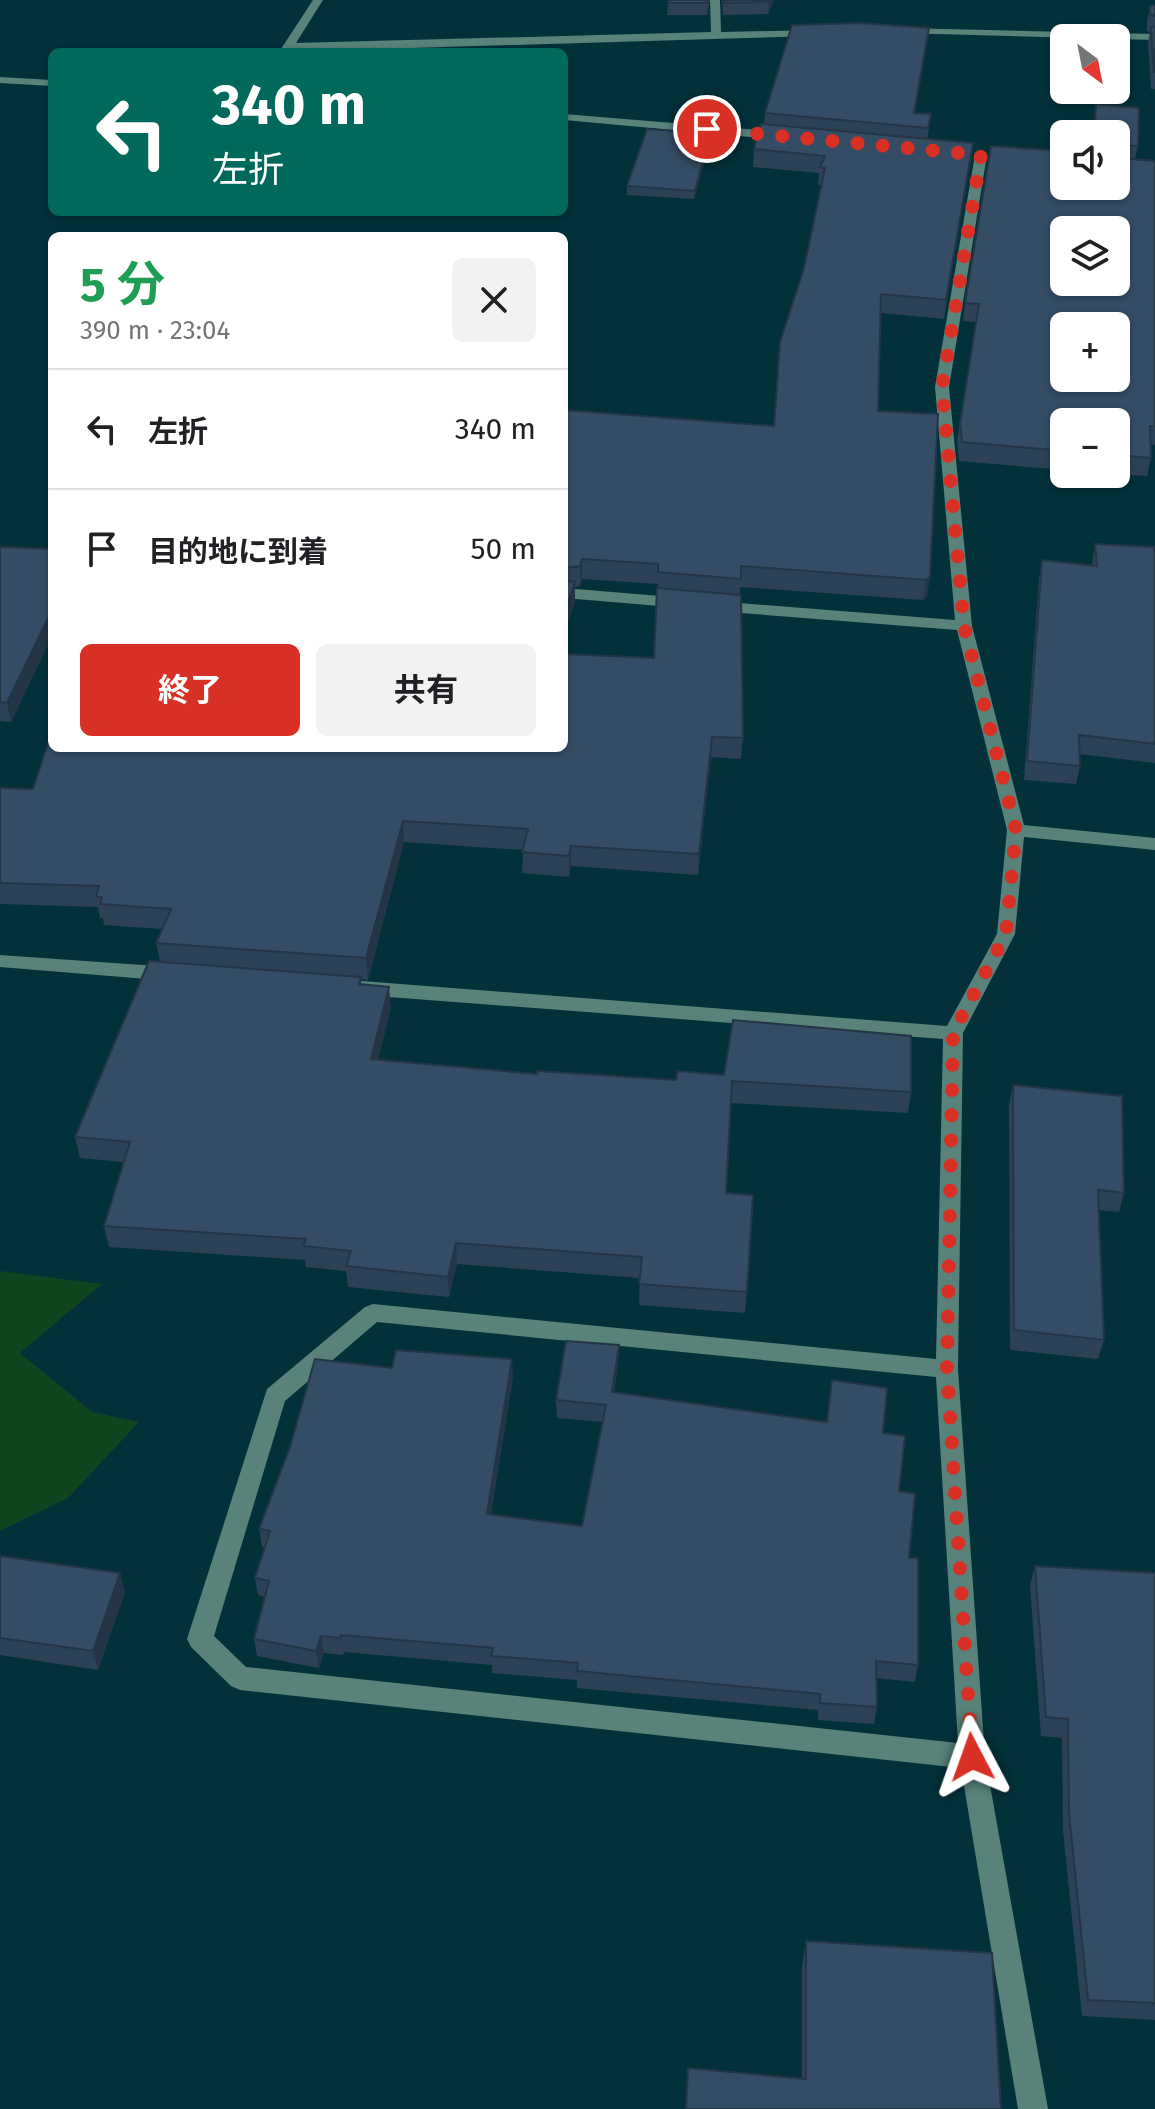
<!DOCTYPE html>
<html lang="ja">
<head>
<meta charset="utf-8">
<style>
  :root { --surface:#fff; --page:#f2f2f2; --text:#202124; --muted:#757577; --line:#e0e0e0; --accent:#d93025 }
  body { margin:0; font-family:"Fira Sans","Noto Sans JP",sans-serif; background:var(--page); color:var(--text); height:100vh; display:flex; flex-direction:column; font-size:30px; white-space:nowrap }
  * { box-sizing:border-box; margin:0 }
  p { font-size:26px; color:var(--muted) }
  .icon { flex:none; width:44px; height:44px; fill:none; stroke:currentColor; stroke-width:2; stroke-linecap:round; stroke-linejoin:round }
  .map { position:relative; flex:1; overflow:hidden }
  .drawer { position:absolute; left:48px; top:232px; width:520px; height:520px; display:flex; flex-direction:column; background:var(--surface); border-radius:12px; box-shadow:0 2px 6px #0004 }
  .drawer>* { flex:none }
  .hud { position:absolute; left:48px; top:48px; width:520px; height:168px; border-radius:12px; box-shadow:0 2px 6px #0004; background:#00695c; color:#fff; overflow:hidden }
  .needle { width:52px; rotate:148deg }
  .buttons { position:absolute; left:1050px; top:24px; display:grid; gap:16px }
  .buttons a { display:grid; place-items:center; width:80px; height:80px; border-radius:12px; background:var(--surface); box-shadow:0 2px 6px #0004; font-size:40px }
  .pin { position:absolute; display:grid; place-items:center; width:68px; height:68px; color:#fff; margin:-34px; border:4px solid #fff; border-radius:50%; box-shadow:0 2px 8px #0007 }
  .me { position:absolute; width:88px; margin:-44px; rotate:356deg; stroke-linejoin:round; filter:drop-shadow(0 0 6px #0008) }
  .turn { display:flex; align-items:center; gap:28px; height:168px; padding:0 32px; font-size:36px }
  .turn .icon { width:104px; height:104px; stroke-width:2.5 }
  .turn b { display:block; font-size:56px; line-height:68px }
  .round { display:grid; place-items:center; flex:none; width:84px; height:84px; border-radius:12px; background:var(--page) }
  .summary { display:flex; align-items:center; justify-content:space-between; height:136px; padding:0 32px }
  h1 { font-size:48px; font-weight:700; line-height:60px; color:#1e9e55 }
  .button { display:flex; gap:16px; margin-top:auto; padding:16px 32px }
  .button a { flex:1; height:92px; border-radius:12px; background:var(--accent); color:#fff; font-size:32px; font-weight:700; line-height:92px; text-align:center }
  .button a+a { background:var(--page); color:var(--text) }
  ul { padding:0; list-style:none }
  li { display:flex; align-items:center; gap:24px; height:120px; padding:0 32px; border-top:2px solid var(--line) }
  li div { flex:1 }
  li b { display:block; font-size:30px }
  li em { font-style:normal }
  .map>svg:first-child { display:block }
  .green { fill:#10451f }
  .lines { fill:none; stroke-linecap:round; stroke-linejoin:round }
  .minor { fill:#58827a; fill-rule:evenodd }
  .wall { fill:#2d4156 }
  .shaded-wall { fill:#243546 }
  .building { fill:#344c64; stroke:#243546; stroke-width:2; fill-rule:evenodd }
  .route { stroke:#d93025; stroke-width:14; stroke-dasharray:0 25.2 }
</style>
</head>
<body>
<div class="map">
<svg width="1155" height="2109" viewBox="0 0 1155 2109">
  <rect width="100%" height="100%" fill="#02313a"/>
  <polygon class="green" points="0,1271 102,1284 20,1353 92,1412 139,1422 68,1498 0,1531"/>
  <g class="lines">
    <g class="minor">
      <polygon points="313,0 323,0 296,43 711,32 710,0 720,0 721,32 816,30 821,33 816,36 279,52"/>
      <polygon points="904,28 1155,34 1155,40 900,33 900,29"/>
      <polygon points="0,77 52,80 52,86 0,83"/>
      <polygon points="564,114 783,132 789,136 783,140 564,120"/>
      <path d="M981,151l6,4 -38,232 23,239 52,199 131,13v12l-131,-13 -9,97 -52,99 -5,336 27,388 63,352h-30l-57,-341 -721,-78 -9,-4 -40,-39 -4,-8 80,-250 98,-82 8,-3 563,55 7,-320 -581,-44 -10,-7 10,-7 585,45 50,-92 10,-104 -50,-200 -242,-19 -8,-5 8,-5 240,19 -20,-233 40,-232zM377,1322l559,55 22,366 -712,-76 -32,-31 71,-235z"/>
      <polygon points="564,588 684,598 692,603 684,608 564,598"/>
      <polygon points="0,955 171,967 181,974 171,981 0,967"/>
    </g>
  </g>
  <g class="wall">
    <polygon points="669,0 710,0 707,15 667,15 668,3"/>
    <polygon points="722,0 774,0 768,14 723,15"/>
    <polygon points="1150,6 1155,6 1155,89 1151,89 1148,43 1150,32 1147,31 1147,21"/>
    <polygon points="927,43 915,113 929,130 927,139 973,143 970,161 944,319 881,313 878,411 938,414 927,597 923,600 740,587 743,738 741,759 711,757 698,875 571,866 569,877 522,873 523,850 404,842 368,980 361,979 361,985 391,1008 378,1060 537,1074 676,1080 678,1071 911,1092 908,1113 731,1103 726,1193 747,1292 745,1313 639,1305 640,1278 457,1264 449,1297 348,1287 346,1271 306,1267 305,1260 109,1247 104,1226 123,1162 80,1158 75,1137 160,961 156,943 162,929 104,925 103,918 100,918 98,907 0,904 0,788 33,789 564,748 654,658 658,584 582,579 580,586 575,587 575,602 564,634 564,410 774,426 804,268 822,185 818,185 819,173 753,167 754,149 764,124 765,113"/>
    <polygon points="1096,104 1138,146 1135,159 1155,160 1155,445 1151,444 1151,458 1147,476 1116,474 1116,422 1064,422 1064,470 959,461 957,442 976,322 963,321 965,303 1064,186 1116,134 1074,134 1076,122 1093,123"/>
    <polygon points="710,143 694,199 627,195 627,186"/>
    <polygon points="1095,544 1155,556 1155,763 1079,754 1080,766 1076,784 1024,780 1039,578 1042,560 1092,565"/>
    <polygon points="0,547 52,549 52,636 11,722 0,721"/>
    <polygon points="1013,1085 1124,1193 1119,1212 1099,1210 1104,1340 1098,1359 1010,1350 1009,1104"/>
    <polygon points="619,1345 618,1363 614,1392 883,1433 899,1491 909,1558 918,1665 915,1682 876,1678 877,1707 874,1724 818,1720 818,1710 577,1688 577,1680 492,1673 492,1665 344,1652 343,1655 324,1653 319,1668 257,1656 254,1639 265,1597 258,1595 255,1578 265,1547 262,1547 259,1529 392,1368 513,1377 491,1514 582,1526 603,1422 557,1418 556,1400"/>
    <polygon points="0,1556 125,1592 98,1670 0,1655"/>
    <polygon points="1035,1566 1155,1573 1155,2020 1082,2016 1063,1831 1062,1738 1041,1736 1030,1585"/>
    <polygon points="806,1941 1001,2109 685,2109 688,2068 802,2079 802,1965"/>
  </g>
  <g class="shaded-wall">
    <polygon points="769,0 774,0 768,14 769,2"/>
    <polygon points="929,28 927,43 912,128 914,113"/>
    <polygon points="710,134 710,143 694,199 695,191"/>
    <polygon points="973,143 970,161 944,319 946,300"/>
    <polygon points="582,559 582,579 580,586 580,566"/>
    <polygon points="930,577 927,597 923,600 926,580"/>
    <polygon points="575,582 575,602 564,634 564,614"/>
    <polygon points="52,610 52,636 11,722 7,703"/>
    <polygon points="712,737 711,757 698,875 699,854"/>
    <polygon points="403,821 404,842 368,980 366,958"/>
    <polygon points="571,846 571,866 569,877 569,856"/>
    <polygon points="389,987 391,1008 373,1080 371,1059"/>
    <polygon points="456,1243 457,1264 449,1297 448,1277"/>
    <polygon points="619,1345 618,1363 612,1410 612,1392"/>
    <polygon points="512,1359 513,1377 488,1531 487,1514"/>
    <polygon points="120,1573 125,1592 98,1670 93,1651"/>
    <polygon points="321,1636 324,1653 319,1668 316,1651"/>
  </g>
  <g class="building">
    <polygon points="669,0 708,0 708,3 668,3"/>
    <polygon points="724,0 769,0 769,2 724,3"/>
    <polygon points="1150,6 1155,6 1155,16 1150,15"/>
    <polygon points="860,23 929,28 914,113 931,114 928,128 765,113 792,25"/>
    <polygon points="1151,27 1155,27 1155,72 1154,72"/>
    <path d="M1096,104l43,4 -1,38 -21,-1 2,13 36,3v265h-5l1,32 -35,-3v-33h-52v29l-102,-9 -2,-19 19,-119 -14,-1 26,-157 73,5v35h52v-52h-41l1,-12 19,1zM1064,230h52v52h-52zM1064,326h52v52h-52z"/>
    <polygon points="761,124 973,143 946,300 881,294 878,411 938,414 930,577 926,580 741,566 741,579 658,572 658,564 582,559 580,566 564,568 564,410 774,426 780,342 804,268 825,168 820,167 825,156 754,149"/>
    <polygon points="647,129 710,134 695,191 627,186"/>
    <polygon points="1095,544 1154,547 1155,556 1155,744 1079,735 1080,766 1027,761 1042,560 1097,566"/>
    <polygon points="0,547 52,549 52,610 7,703 0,702"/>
    <polygon points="564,580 575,582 564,614"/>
    <polygon points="657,588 741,595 743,738 712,737 699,854 571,846 569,856 522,852 528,829 403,821 366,958 156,943 171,909 100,904 102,897 96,897 99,886 0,883 0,788 33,789 52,731 52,748 564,748 564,654 654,658"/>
    <polygon points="149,961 361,977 359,984 389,987 371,1059 537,1074 537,1071 676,1080 678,1071 724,1075 733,1020 911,1036 911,1092 732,1081 726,1193 753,1195 747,1292 639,1284 642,1257 456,1243 448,1277 346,1266 351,1251 303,1246 306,1239 104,1226 130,1142 75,1137"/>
    <polygon points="1013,1085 1122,1096 1124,1193 1098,1190 1104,1340 1014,1330"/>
    <polygon points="566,1341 619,1345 612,1392 827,1422 832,1380 887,1388 883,1433 905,1436 899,1491 915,1494 909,1558 918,1558 918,1665 876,1661 877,1707 820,1703 820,1694 577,1671 578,1663 491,1656 493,1648 341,1635 340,1638 321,1636 316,1651 254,1639 269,1581 255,1578 270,1531 259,1529 290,1447 315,1359 392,1368 396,1350 512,1359 487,1514 582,1526 606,1405 556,1400"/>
    <polygon points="0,1556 120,1573 93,1651 0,1638"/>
    <polygon points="1035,1566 1155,1573 1155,2003 1088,2000 1069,1813 1068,1719 1046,1717"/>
    <polygon points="806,1941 992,1953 1001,2109 686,2109 688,2068 806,2079"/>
  </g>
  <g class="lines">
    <polyline class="route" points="707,129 981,155 942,387 964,626 1016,830 1006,934 953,1033 947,1369 972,1757"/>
  </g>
</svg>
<div class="buttons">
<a><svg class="needle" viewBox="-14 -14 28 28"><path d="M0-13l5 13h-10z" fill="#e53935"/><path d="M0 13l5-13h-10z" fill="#757577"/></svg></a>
<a><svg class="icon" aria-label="sound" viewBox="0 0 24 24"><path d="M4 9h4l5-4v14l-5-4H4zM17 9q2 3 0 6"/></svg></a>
<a><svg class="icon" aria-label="layers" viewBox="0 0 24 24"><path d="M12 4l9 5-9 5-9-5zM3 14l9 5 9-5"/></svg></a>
<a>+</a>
<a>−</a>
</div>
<div class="pin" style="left:707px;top:129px;background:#d93025"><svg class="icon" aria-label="arrive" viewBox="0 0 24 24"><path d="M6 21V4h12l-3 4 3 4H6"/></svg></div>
<svg class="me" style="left:972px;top:1757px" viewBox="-20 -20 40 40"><path d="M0-17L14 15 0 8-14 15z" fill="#d93025" stroke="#fff" stroke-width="4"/></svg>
<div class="hud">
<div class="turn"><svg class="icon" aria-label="left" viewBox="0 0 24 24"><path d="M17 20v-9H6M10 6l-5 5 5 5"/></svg><div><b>340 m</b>左折</div></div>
</div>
<section class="drawer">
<div class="summary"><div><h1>5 分</h1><p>390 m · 23:04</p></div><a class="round"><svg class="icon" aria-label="close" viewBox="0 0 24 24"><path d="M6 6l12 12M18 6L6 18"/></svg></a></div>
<ul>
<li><svg class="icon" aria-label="left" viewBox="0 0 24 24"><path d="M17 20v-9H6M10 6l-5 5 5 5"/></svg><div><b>左折</b></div><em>340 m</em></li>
<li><svg class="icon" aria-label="arrive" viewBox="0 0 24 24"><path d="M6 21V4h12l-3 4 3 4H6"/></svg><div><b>目的地に到着</b></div><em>50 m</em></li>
</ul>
<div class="button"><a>終了</a><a>共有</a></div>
</section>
</div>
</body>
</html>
